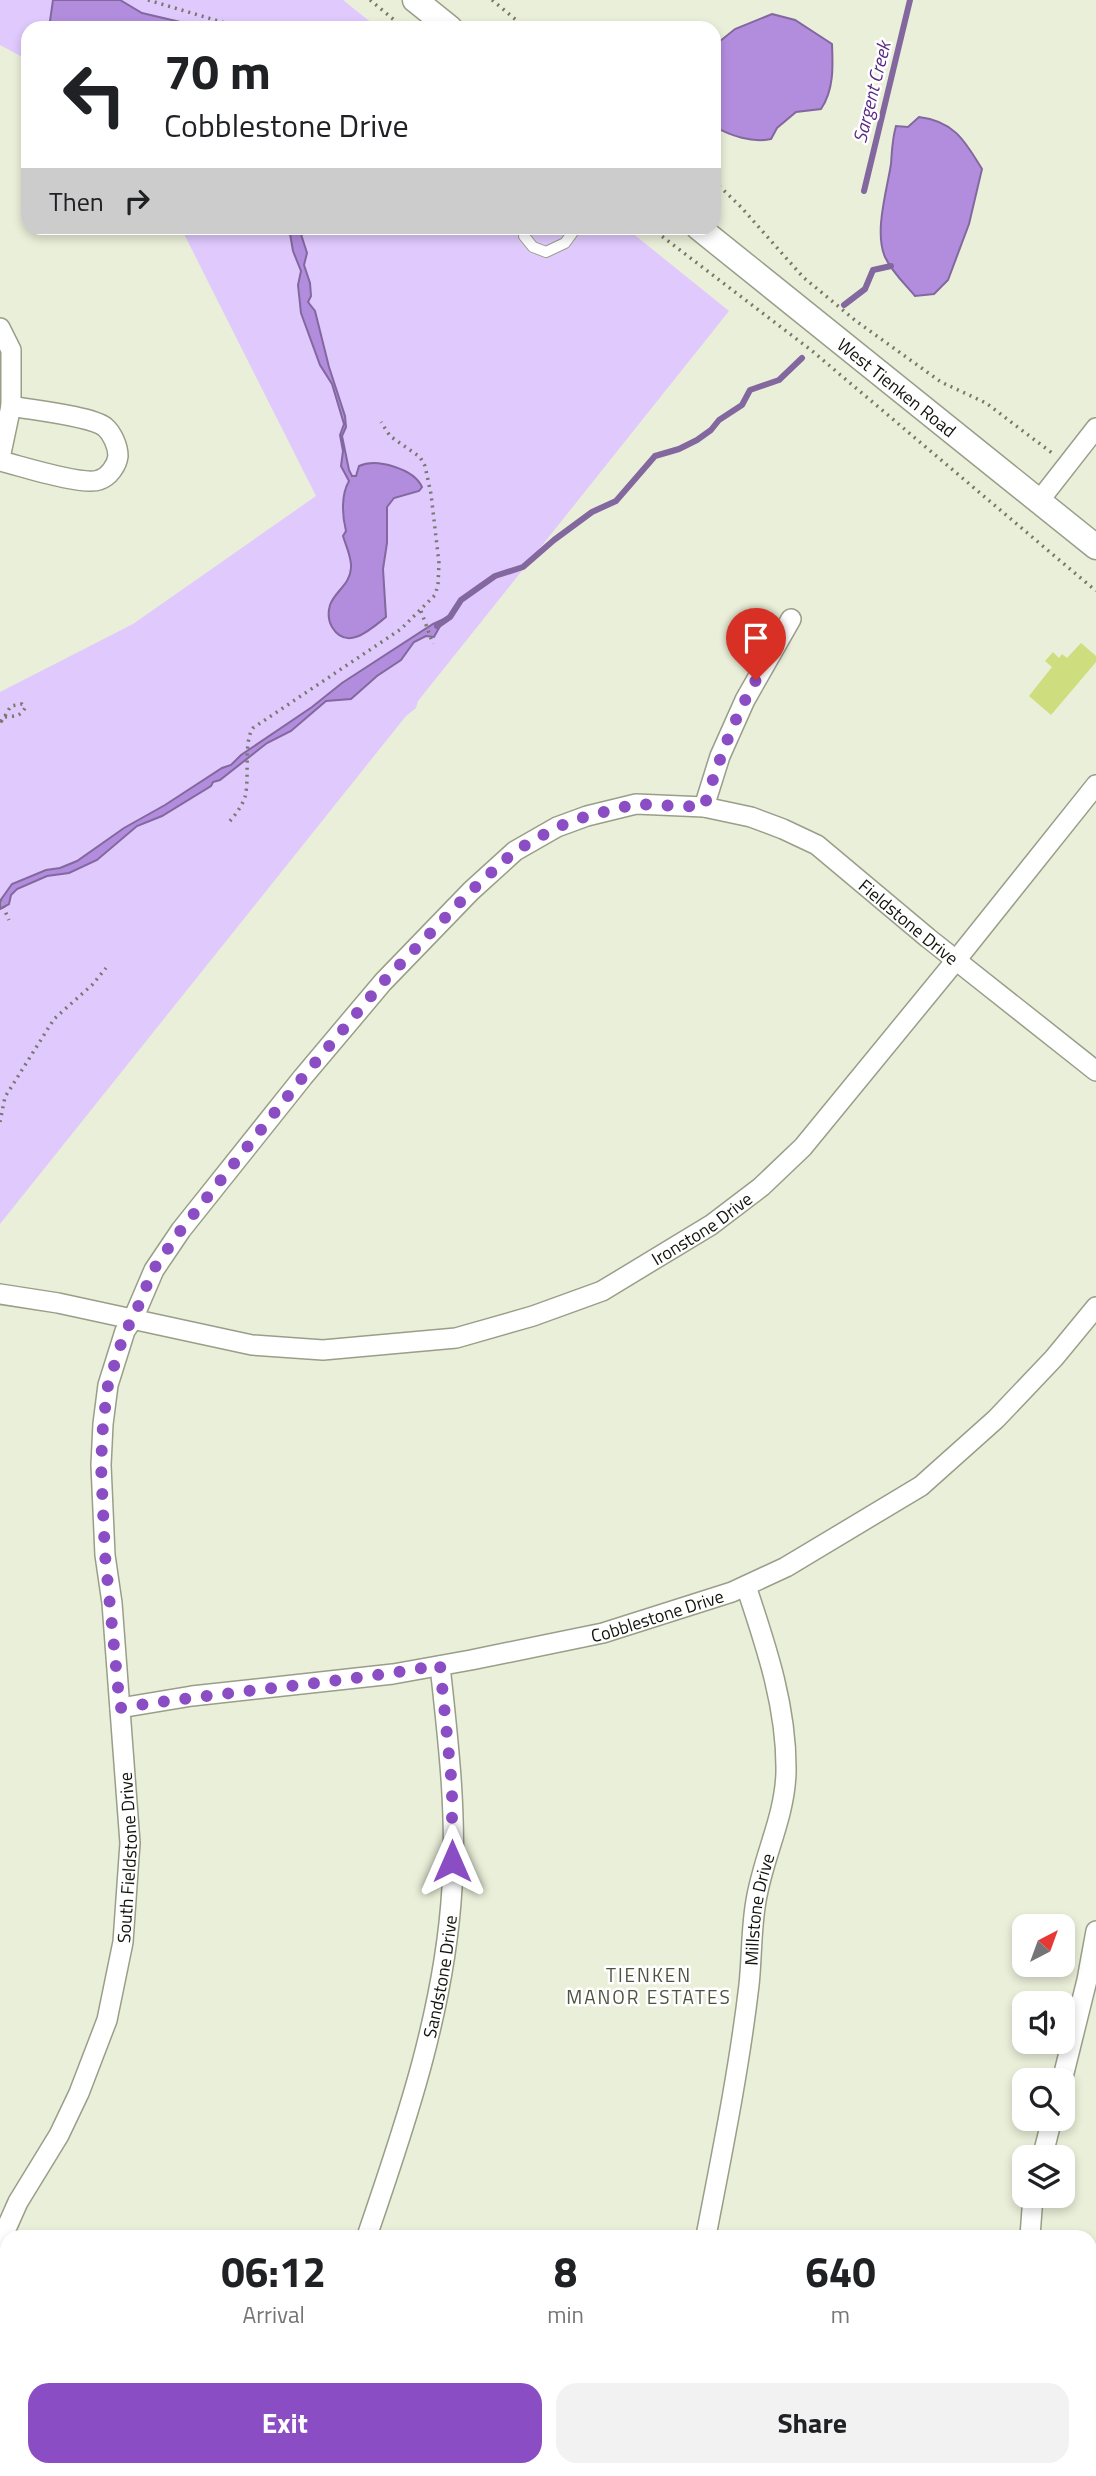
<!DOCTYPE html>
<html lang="en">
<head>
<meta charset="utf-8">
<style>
  :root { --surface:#fff; --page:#f2f2f2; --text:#202124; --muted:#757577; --accent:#8a4dc3 }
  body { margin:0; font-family:"Titillium Web",sans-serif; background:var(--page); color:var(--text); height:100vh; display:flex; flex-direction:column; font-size:26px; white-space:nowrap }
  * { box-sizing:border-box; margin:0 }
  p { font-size:23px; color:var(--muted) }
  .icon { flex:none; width:38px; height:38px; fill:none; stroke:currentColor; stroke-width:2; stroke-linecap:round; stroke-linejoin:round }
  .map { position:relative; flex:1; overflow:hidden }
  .sheet { position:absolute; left:0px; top:2230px; width:1097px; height:247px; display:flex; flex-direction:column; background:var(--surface); border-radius:21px 21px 0 0; box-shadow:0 4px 10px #0003 }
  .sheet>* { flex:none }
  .hud { position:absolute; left:21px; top:21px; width:700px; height:214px; border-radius:21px; box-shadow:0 4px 10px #0003; background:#fff; color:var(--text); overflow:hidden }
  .needle { width:46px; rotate:41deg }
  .controls { position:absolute; left:1012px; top:1914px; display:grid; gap:14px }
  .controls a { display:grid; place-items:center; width:63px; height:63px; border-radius:14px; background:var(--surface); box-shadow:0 4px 10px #0003; font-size:35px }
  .pin { position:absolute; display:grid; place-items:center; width:60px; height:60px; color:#fff; margin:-72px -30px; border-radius:50% 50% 50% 0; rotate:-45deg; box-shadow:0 0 7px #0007 }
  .pin .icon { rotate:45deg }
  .me { position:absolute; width:77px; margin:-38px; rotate:0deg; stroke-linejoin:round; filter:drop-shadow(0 0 5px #0008) }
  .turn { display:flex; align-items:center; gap:24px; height:147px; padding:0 28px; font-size:32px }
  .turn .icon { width:91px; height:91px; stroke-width:2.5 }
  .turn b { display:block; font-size:49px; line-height:60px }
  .then { display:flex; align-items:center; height:66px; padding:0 28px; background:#0003; gap:14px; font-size:26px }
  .eta { display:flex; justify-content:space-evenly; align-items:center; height:119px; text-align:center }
  .eta b { font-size:42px; font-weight:700; line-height:49px }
  .button { display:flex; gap:14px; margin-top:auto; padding:14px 28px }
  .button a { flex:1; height:80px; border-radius:21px; background:var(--accent); color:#fff; font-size:28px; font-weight:700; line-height:80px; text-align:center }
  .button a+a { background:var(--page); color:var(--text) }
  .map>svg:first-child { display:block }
  .green { fill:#e0c9fd }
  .water { fill:#b28ddd; stroke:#82689e; stroke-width:2 }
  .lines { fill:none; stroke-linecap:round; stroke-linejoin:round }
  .stream { stroke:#82689e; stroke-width:6 }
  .building { fill:#cedd7e }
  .service-casing { stroke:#999e89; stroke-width:12 }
  .minor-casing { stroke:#999e89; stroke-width:22 }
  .tertiary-casing { stroke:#999e89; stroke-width:27 }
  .path { stroke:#76796b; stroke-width:3.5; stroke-dasharray:2 5; stroke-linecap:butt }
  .service { stroke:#fff; stroke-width:10 }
  .minor { stroke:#fff; stroke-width:19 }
  .tertiary { stroke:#fff; stroke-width:24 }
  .route { stroke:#8a4dc3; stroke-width:12; stroke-dasharray:0 21.6 }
  .labels { text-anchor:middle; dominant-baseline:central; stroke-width:5; stroke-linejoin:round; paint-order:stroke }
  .street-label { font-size:18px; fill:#12130c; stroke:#fff }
  .water-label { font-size:19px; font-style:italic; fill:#592785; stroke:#fff }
  .neighbourhood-label { font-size:19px; letter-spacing:2px; fill:#4e523f; stroke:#fff }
</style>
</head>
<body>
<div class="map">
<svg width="1096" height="2476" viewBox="0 0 1096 2476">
  <rect width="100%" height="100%" fill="#eaefd9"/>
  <g class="green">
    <polygon points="0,0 343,0 378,28 28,28 28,60 0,45"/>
    <polygon points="181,228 626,228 729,311 418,701 416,708 406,716 0,1224 0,692 133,624 316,496"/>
  </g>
  <g class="water">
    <polygon points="53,0 120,0 142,13 206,28 49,28"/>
    <path d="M772,14l23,6 37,24c1,22 2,46 -11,65l-25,3 -19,16 -6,11c-18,4 -41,-3 -57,-13v-80l21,-17z"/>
    <path d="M919,117c35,4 46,24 63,52l-13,55 -21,56 -14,14 -19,2c-11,-13 -23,-24 -30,-39 -11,-25 2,-67 6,-93 1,-13 1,-24 5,-38l12,1z"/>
    <path d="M289,228h10l8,25 -3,12 6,18 1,13 -3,6 7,9 14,56 16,49 1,11 -4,9 7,34 3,6h4l3,-10c18,-8 55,3 63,21l-3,4 -25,7 -7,9v36l-4,26 3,48c-15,12 -39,35 -54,10 -4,-7 -4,-15 -2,-22 5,-14 20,-20 21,-37 1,-10 -5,-22 -8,-32l3,-5c-4,-16 -5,-36 3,-50l-8,-15 2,-15 -3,-16 4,-11 -12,-40 -12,-19 -19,-52 -3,-28 3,-14 -8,-20z"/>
    <polygon points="444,619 434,637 426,636 414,642 401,660 377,676 351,699 326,701 291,731 267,743 220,780 213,782 211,786 162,816 137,826 97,860 69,873 47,876 17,889 11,895 9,904 0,909 0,901 12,884 46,870 60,868 77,861 124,828 165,805 222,768 231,765 241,755 312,707 342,683 433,624"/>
  </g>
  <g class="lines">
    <g class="stream">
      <polyline points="864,191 910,0"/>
      <polyline points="844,305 865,289 873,270 891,266"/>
      <polyline points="437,626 450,617 461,600 495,576 523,567 554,540 592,512 616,501 655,456 679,449 697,440 711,430 719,420 742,405 750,390 779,380 802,358"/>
    </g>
  </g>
  <polygon class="building" points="1081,643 1096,656 1096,662 1051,715 1029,696 1052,667 1045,661 1053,652 1059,658 1062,654 1067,658"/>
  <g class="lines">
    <g class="service-casing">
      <polyline id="service" points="524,236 533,247 546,252 565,243 576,228"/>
    </g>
    <g class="minor-casing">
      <g id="minor">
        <polyline points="0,328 11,350 11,406 0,458"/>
        <path d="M0,461c21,5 82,25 99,19 10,-3 18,-15 19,-24 0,-10 -6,-23 -13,-29 -14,-11 -74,-17 -94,-21"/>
        <polyline points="1039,501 1096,428"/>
        <polyline points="704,807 720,756 745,700 791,619"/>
        <path id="s1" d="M0,1294l58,9 194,42 71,5 133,-12 77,-22 69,-25 109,-66 50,-38 42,-40 154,-188 139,-174"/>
        <path id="s2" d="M120,1708l72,-12 201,-22 78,-14 132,-27 129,-41 54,-25 135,-81 75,-67 58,-61 42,-51"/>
        <polyline points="1062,2081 1087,1980 1096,1931"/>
        <polyline points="1042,2158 1052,2119"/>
        <path id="s3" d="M367,2236c39,-113 78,-228 85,-348 5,-75 -4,-149 -12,-222"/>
        <path id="s4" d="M706,2236c16,-83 33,-166 43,-251 3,-28 2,-56 7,-84 7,-44 29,-84 30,-129 1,-65 -20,-126 -40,-186"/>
        <polyline points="1030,2236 1033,2196"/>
        <path id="s5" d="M0,2258l2,-20 16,-36 41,-67 20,-42 28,-73 16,-78 7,-99 -18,-240 -7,-48 -4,-90 2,-41 5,-39 17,-54 8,-12 21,-49 27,-40 122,-153 80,-95 88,-91 44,-40 42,-24 30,-11 49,-12 68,3 47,10 32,12 34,16 111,93 168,133"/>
        <polyline points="0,2322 4,2340 7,2344"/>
        <polyline points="1090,2433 1096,2439"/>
        <polyline points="136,2469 145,2476"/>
        <polyline points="220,2476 225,2469"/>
        <polyline points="624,2476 628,2469"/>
        <polyline points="1091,2476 1096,2469"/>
      </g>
    </g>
    <g class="tertiary-casing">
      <g id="tertiary">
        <polyline points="415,0 450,28"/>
        <path id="s6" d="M699,228l397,319"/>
      </g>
    </g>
    <g class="path">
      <polyline points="148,0 225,23"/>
      <polyline points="370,0 404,28"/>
      <polyline points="492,0 526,28"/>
      <polyline points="714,181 741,207 803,277 856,321 941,382 986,403 1052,453"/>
      <polyline points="651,228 811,350 1096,591"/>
      <polyline points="421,611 433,644"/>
      <path d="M0,722l5,-5c9,-1 15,0 20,-9l-3,-4 -11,2c-4,6 -6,11 -11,17"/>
      <path d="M230,821c6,-7 12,-15 15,-24 5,-19 -2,-55 8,-69l148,-99 34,-34 3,-10 1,-22 -8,-69 -6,-28 -5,-9 -30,-21 -9,-14"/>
      <polyline points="0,900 9,920"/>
      <polyline points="0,1122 5,1097 54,1019 92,985 106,968"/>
    </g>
    <use href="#service" class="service"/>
    <use href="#minor" class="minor"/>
    <use href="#tertiary" class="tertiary"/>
  </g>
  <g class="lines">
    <path class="route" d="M452,1861v-75l-12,-121c-106,19 -213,26 -320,43l-15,-153 -4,-90 2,-41 5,-39 17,-54 8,-12 20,-49 28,-40 122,-153 80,-95 88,-91 44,-40 42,-24 30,-11 49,-12 68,3c14,-44 29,-87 52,-127"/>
  </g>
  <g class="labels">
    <g class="street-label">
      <text stroke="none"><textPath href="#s6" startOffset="254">West Tienken Road</textPath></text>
      <text stroke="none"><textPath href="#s5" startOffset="2018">Fieldstone Drive</textPath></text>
      <text stroke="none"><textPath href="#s1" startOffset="733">Ironstone Drive</textPath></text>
      <text stroke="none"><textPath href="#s2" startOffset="546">Cobblestone Drive</textPath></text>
      <text stroke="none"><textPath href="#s5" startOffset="427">South Fieldstone Drive</textPath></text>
      <text stroke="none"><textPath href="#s4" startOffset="331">Millstone Drive</textPath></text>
      <text stroke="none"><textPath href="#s3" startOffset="270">Sandstone Drive</textPath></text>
    </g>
    <g class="water-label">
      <text transform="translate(871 92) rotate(-76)">Sargent Creek</text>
    </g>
    <g class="neighbourhood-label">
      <text x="649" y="1974">TIENKEN<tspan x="649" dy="22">MANOR ESTATES</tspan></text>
    </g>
  </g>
</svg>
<div class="controls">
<a><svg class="needle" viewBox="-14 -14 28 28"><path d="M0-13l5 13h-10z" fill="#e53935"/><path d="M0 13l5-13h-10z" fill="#757577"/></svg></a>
<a><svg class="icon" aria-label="sound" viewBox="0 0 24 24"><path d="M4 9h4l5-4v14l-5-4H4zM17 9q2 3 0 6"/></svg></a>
<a><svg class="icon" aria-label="search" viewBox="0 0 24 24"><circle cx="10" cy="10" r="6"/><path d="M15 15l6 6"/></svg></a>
<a><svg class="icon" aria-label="layers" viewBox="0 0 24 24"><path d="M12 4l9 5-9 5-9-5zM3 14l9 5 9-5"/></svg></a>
</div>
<div class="pin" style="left:756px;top:680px;background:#d93025"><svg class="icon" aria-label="arrive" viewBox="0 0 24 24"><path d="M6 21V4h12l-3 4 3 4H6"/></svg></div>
<svg class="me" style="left:452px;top:1861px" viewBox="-20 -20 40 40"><path d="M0-17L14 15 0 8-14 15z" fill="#8a4dc3" stroke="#fff" stroke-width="4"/></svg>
<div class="hud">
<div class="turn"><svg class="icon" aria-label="left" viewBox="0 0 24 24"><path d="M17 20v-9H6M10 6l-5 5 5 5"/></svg><div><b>70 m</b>Cobblestone Drive</div></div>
<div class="then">Then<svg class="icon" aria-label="right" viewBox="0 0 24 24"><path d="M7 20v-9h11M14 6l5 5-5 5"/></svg></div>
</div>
<section class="sheet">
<div class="eta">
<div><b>06:12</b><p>Arrival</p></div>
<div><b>8</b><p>min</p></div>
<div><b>640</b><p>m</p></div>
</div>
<div class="button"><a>Exit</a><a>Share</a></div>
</section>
</div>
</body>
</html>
